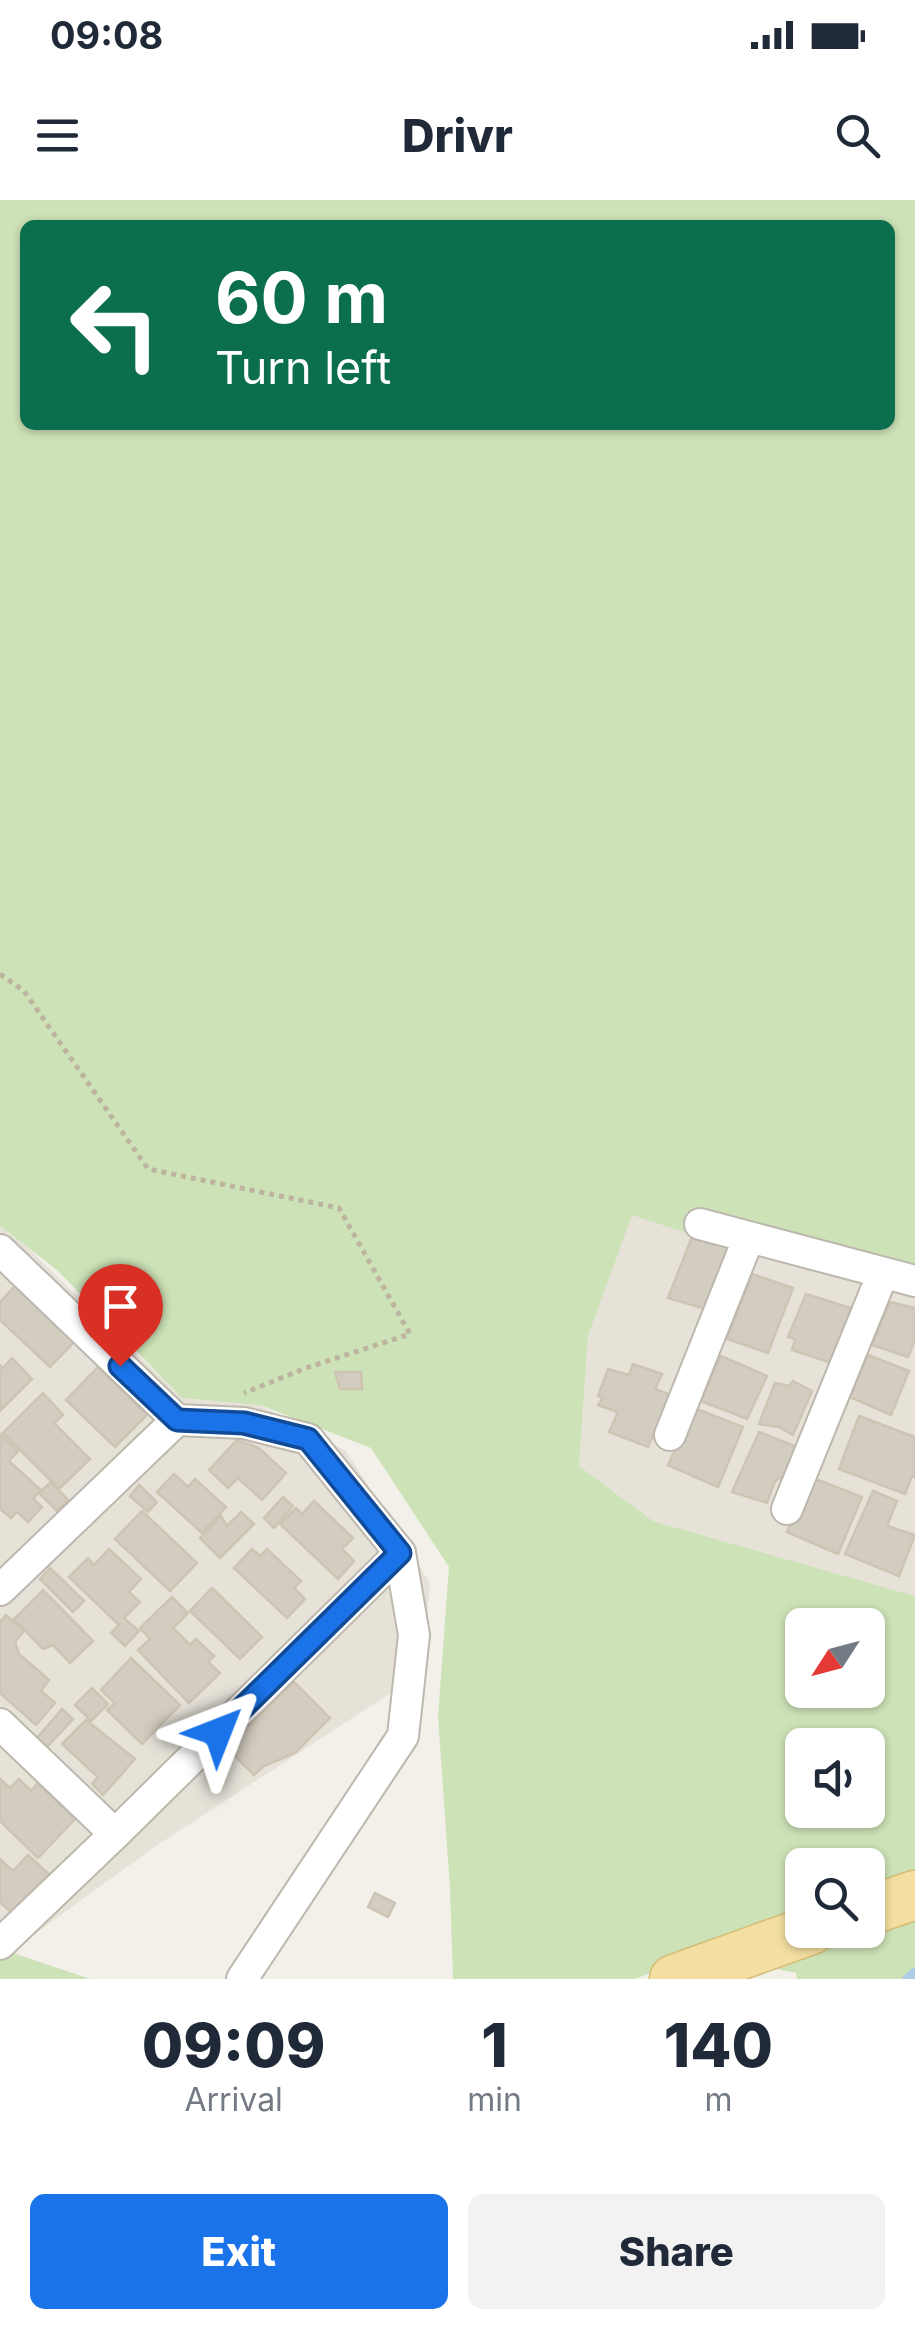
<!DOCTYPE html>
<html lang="en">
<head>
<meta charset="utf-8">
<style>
  :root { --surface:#fff; --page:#f2f2f3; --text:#1f2937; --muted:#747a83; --accent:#1a73e8 }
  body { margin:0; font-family:Inter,sans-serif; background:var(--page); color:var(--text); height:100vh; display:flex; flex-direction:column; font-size:38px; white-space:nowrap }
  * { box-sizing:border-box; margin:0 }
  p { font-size:32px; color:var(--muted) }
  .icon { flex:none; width:55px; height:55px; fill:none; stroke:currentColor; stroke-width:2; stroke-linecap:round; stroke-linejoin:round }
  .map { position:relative; height:1779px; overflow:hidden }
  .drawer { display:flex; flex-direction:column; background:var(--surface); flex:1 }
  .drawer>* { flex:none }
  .guide { position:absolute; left:20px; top:20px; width:875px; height:210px; border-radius:15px; box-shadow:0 2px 8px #0004; background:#0b6e4f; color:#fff; overflow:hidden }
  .needle { width:65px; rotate:234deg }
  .controls { position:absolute; left:785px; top:1408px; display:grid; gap:20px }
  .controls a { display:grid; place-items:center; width:100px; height:100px; border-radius:15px; background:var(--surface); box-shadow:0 2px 8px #0004; font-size:50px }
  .pin { position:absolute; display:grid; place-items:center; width:85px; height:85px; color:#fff; margin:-102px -42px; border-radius:50% 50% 50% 0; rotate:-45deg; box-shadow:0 0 10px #0007 }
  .pin .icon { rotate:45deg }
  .me { position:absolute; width:110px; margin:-55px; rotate:45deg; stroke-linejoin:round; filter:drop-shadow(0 0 8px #0008) }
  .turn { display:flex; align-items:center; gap:35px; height:210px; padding:0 30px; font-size:45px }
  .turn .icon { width:130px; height:130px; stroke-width:2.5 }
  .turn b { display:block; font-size:70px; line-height:85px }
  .eta { display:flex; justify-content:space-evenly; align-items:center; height:170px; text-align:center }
  .eta b { font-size:60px; font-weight:800; line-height:70px }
  .button { display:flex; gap:20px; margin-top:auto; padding:20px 30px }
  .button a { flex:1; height:115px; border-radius:15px; background:var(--accent); color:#fff; font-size:40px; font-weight:800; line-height:115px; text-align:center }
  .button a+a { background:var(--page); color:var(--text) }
  .status { display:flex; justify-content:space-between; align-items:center; height:70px; padding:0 50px; background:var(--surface); direction:ltr }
  .status svg { height:28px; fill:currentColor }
  header { display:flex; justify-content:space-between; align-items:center; height:130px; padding:0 30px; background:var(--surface); font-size:45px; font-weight:800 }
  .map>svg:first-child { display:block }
  .residential { fill:#e6e2d8 }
  .green { fill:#cde2b7; fill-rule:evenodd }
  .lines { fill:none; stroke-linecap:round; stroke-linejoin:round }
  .stream { stroke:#adcde8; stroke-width:9 }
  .building { fill:#d3ccc0; stroke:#cdc4b4; stroke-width:2.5 }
  .street-casing { stroke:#bdb8ad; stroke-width:34 }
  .primary-casing { stroke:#d6bd74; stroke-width:51 }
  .path { stroke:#bdb4a0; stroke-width:5; stroke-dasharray:5 5; stroke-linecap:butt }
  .street { stroke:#fff; stroke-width:30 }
  .primary { stroke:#f3dfa2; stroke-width:48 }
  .route-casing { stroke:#114b97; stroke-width:25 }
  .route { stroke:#1a73e8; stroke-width:18 }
</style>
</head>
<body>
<div class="status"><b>09:08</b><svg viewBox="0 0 49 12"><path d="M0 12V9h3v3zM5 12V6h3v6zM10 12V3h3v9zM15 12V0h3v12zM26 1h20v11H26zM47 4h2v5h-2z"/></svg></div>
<header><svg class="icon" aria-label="menu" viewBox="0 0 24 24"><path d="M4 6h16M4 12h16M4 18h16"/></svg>Drivr<svg class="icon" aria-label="search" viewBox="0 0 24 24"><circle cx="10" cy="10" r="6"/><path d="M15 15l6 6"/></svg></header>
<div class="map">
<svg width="915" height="1779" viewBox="0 0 915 1779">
  <rect width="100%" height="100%" fill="#f3f0ea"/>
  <g class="residential">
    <polygon points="631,1014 757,1056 915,1093 915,1396 653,1321 579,1266 588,1136"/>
    <polygon points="0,1026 28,1048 182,1198 260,1205 346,1251 430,1383 423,1472 153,1648 10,1752 0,1762"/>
  </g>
  <g class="green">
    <path d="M0,0h915v1093l-158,-37 -125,-41 -44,121 -9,130 74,55 262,75v383h-118l-1,-6 -96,-20 -65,26h-182l-3,-91 -12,-172 11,-149 -78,-119 -111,-43 -78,-7 -125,-128 -57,-44zM25,25h865v200h-865zM802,1425h66v65h-66zM802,1545h66v65h-66zM802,1665h66v65h-66z"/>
    <polygon points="10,1752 90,1779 0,1779 0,1762"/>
  </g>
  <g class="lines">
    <polyline class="stream" points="907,1779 915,1772"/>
  </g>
  <g class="building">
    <polygon points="692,1037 731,1047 711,1105 702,1108 668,1098"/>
    <polygon points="752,1074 793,1088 768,1153 727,1139"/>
    <polygon points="15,1086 74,1142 50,1167 0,1120 0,1102"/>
    <polygon points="806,1094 851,1108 834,1164 792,1150 795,1139 788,1137"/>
    <polygon points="890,1102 915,1108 915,1140 908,1157 872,1145"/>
    <polygon points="868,1155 909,1171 891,1215 850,1197"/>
    <polygon points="721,1156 767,1176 747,1219 701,1201"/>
    <polygon points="12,1158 32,1179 0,1211 0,1165 3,1168"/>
    <polygon points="633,1164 662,1174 655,1189 671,1195 648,1247 609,1232 618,1212 598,1205 603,1198 598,1196 608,1169 629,1175"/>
    <polygon points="98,1167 147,1215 115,1247 66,1200"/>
    <polygon points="335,1172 361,1172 362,1189 340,1189"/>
    <polygon points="793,1181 812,1191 793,1235 779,1227 759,1224 775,1183 789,1186"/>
    <polygon points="43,1193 63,1215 54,1223 90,1259 59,1289 3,1233"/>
    <polygon points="694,1208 743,1227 718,1287 668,1265"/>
    <polygon points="859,1216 915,1237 915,1277 912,1276 905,1294 839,1269"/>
    <polygon points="759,1232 802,1249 791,1276 785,1275 775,1281 767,1303 732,1292"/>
    <polygon points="0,1234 18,1251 9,1261 41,1290 33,1299 42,1307 28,1322 17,1312 11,1318 0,1309"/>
    <polygon points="237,1240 259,1248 286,1273 262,1300 238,1278 228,1288 209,1270"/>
    <polygon points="174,1274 188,1287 195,1279 226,1307 202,1333 157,1292"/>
    <polygon points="813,1278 862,1297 838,1354 787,1332"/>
    <polygon points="51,1282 68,1300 57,1311 39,1293"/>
    <polygon points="139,1285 157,1302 148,1312 130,1296"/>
    <polygon points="873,1291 897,1301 887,1326 915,1335 899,1376 845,1354"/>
    <polygon points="283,1297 293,1306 274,1328 264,1318"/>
    <polygon points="314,1301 353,1338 342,1349 354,1361 338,1379 280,1324 296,1308 302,1314"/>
    <polygon points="142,1311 197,1363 170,1391 115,1339"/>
    <polygon points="241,1312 254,1324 220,1358 200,1338 221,1316 227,1326"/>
    <polygon points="109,1349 141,1379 129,1392 140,1402 124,1418 139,1431 125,1446 111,1433 119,1425 69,1377 88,1358 94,1365"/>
    <polygon points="252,1349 260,1356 267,1349 301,1381 294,1388 305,1399 287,1418 234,1368"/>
    <polygon points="50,1368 84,1401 73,1412 40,1379"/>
    <polygon points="212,1388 262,1437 240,1459 190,1411"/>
    <polygon points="43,1390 93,1441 70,1463 53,1445 43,1449 14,1419"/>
    <polygon points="172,1397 188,1413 173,1428 190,1445 196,1439 214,1456 208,1462 220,1473 189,1503 138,1450 150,1439 140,1428"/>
    <polygon points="6,1415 24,1431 15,1442 19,1454 49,1480 41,1491 55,1503 36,1525 0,1493 0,1422"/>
    <polygon points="131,1458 180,1505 142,1544 107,1510 115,1503 101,1490"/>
    <polygon points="294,1482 330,1518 295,1553 264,1566 254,1575 227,1548"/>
    <polygon points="92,1488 108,1504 91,1521 75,1505"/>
    <polygon points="62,1509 73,1519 47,1547 37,1538"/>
    <polygon points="86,1520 135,1559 103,1595 92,1584 98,1577 62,1544"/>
    <polygon points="0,1579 10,1588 19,1579 31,1591 38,1583 75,1619 38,1658 0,1621"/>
    <polygon points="28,1655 51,1676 14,1715 0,1702 0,1659 13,1671"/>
    <polygon points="375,1693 395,1703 388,1717 368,1707"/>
  </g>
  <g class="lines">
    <g class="street-casing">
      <g id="street">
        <polyline points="700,1024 915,1081"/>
        <polyline points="0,1050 177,1220 244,1223 308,1239 400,1353 414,1435 403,1536 242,1779"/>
        <polyline points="670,1235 749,1037"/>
        <polyline points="787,1309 883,1073"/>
        <polyline points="0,1390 177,1220"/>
        <polyline points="0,1524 115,1634"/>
        <polyline points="0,1744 115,1634 400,1353"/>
      </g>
    </g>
    <g class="primary-casing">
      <g id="primary">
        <polyline points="868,1711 915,1695"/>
        <polyline points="674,1779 811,1730"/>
      </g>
    </g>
    <polyline class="path" points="0,774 24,791 148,969 339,1008 410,1134 306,1168 244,1193"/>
    <use href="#street" class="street"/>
    <use href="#primary" class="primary"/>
  </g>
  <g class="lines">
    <g class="route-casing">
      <polyline id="route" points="120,1166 177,1220 244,1223 308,1239 400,1353 218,1532"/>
    </g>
    <use href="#route" class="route"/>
  </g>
</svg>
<div class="controls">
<a><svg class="needle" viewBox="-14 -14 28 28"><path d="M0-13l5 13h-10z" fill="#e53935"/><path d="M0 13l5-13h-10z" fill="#747a83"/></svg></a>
<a><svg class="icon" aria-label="sound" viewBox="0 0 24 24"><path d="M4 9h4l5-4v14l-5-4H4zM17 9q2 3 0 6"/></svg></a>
<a><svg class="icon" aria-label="search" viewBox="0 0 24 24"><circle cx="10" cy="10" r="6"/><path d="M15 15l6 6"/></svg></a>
</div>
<div class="pin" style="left:120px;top:1166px;background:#d93025"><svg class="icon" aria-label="arrive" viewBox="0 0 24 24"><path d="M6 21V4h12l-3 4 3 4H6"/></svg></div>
<svg class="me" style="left:218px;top:1532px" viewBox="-20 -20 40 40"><path d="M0-17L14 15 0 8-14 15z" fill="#1a73e8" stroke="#fff" stroke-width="4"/></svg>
<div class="guide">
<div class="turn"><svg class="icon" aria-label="left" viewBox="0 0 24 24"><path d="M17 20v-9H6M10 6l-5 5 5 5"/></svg><div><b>60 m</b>Turn left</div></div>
</div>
</div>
<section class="drawer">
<div class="eta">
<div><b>09:09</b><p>Arrival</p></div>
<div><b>1</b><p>min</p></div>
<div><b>140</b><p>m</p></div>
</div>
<div class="button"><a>Exit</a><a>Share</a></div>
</section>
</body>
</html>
